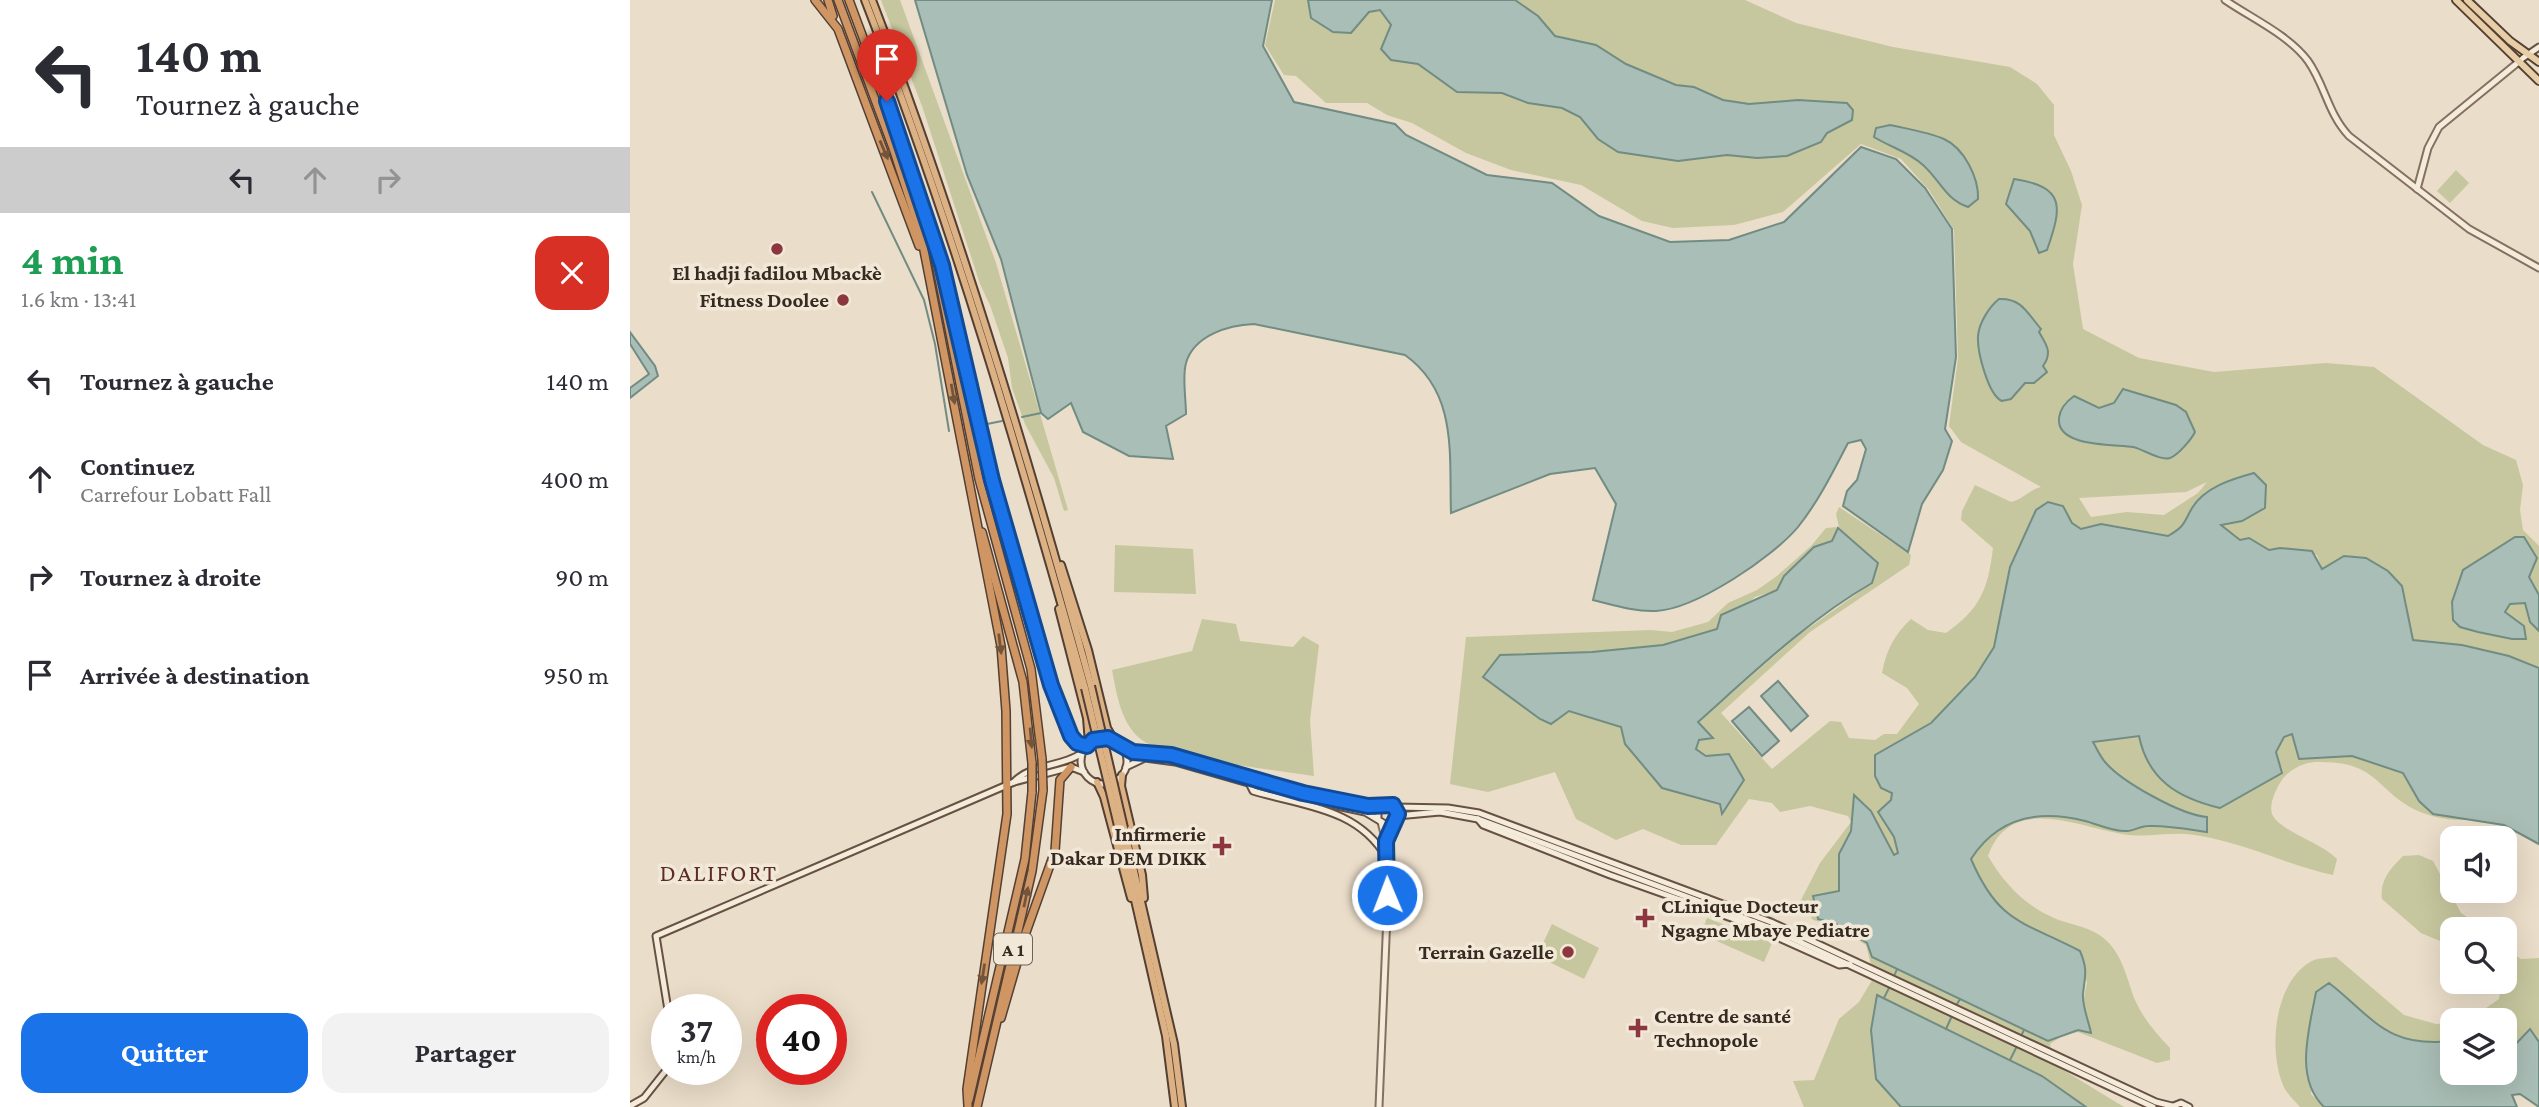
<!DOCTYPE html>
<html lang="fr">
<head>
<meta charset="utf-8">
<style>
  :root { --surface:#fff; --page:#f2f2f3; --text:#2b2b33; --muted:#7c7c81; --accent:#1a73e8 }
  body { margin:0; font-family:"Crimson Pro",serif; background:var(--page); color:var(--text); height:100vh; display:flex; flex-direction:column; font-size:26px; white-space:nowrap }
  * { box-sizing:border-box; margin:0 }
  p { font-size:23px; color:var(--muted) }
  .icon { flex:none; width:38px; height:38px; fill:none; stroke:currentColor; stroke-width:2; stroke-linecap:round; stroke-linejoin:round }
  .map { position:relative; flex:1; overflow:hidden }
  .drawer { display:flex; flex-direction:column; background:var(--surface); width:630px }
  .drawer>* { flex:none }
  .banner { background:#fff; color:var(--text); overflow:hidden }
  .fabs { position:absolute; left:1810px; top:826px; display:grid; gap:14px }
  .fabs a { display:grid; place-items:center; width:77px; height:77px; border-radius:14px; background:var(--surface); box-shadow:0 7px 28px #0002; font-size:35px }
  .speed { position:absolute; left:21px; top:994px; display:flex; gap:14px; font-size:35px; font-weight:700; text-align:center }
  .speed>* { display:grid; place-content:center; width:91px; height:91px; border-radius:50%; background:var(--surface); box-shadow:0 7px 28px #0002; line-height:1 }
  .speed small { font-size:18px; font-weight:400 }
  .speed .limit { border:10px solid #d22; background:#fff; color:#111 }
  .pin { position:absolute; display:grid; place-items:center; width:60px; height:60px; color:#fff; margin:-72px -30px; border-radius:50% 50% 50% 0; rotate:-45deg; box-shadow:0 0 7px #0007 }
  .pin .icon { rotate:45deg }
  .me { position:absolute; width:77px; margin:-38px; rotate:359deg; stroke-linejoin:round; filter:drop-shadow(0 0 5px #0008) }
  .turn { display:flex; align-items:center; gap:24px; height:147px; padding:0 21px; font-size:32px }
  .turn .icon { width:91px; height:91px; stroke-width:2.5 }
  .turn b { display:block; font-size:49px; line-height:60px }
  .lanes { display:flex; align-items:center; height:66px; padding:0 21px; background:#0003; justify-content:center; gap:35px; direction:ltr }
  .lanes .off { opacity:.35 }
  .round { display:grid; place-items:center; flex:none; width:74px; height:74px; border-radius:21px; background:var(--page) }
  .head { display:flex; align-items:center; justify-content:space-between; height:119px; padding:0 21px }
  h1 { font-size:42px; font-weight:700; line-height:52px; color:#1e9e55 }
  .cta { display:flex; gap:14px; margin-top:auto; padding:14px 21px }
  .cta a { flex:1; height:80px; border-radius:21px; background:var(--accent); color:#fff; font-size:28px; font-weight:700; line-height:80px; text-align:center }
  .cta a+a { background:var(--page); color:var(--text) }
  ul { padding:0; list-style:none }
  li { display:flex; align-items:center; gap:21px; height:98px; padding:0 21px }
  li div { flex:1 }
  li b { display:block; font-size:26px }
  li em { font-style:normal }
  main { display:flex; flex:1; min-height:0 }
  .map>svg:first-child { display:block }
  .green { fill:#c6c79e; fill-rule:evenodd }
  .water { fill:#a9beb6; stroke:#718c83; stroke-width:2 }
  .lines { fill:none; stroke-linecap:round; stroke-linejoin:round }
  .stream { stroke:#718c83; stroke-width:2 }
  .tertiary-casing { stroke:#847060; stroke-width:9 }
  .secondary-casing { stroke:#665143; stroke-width:9 }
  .primary-casing { stroke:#533f33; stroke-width:10 }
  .trunk-casing { stroke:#533f33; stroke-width:10 }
  .motorway-casing { stroke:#533f33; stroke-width:10 }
  .tertiary { stroke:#f5ebdb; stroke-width:5 }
  .secondary { stroke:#f5ebdb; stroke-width:5 }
  .primary { stroke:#e8cea6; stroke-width:6 }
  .trunk { stroke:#dcb285; stroke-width:6 }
  .motorway { stroke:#cf9664; stroke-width:7 }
  .trunk-bridge-casing { stroke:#533f33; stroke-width:10; stroke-linecap:butt }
  .motorway-bridge-casing { stroke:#533f33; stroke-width:10; stroke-linecap:butt }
  .trunk-bridge { stroke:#dcb285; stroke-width:6 }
  .motorway-bridge { stroke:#cf9664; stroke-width:7 }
  .oneway { fill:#73553c }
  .route-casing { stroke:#114b97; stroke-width:18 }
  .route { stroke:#1a73e8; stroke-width:12 }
  .poi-dot { fill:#8c363e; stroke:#f2e8d8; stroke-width:2.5 }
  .labels { text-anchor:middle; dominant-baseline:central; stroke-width:7; stroke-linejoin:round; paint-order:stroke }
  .shield { fill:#f2e8d8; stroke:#6e6358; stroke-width:2 }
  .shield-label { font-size:19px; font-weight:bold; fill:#362a21 }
  .poi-label { font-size:21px; font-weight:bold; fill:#362a21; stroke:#f2e8d8; text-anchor:end }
  .quarter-label { font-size:24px; letter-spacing:2px; fill:#5e2c26; stroke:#f2e8d8 }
</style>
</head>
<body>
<main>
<section class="drawer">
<div class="banner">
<div class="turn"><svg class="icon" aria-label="left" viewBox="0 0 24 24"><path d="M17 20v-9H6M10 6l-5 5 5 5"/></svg><div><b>140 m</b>Tournez à gauche</div></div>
<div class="lanes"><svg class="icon" aria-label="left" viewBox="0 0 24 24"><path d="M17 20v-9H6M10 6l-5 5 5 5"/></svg><svg class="icon off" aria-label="ahead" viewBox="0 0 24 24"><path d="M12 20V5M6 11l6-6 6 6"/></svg><svg class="icon off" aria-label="right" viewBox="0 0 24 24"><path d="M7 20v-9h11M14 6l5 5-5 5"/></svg></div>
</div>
<div class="head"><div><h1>4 min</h1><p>1.6 km · 13:41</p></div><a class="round" style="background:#d93025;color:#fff"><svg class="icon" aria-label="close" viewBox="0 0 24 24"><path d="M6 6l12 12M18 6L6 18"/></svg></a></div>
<ul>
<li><svg class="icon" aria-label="left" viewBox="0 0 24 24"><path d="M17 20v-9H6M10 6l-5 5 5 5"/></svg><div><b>Tournez à gauche</b></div><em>140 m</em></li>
<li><svg class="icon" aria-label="ahead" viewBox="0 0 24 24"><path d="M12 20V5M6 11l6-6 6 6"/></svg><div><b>Continuez</b><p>Carrefour Lobatt Fall</p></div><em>400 m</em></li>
<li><svg class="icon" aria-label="right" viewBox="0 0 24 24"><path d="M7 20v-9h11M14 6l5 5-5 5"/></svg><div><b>Tournez à droite</b></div><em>90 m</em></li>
<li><svg class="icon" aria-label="arrive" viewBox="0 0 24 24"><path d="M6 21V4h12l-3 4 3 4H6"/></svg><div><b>Arrivée à destination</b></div><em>950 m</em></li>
</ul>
<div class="cta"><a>Quitter</a><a>Partager</a></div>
</section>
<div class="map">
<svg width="1909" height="1107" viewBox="0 0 1909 1107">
  <rect width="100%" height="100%" fill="#eaddc9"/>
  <g class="green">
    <polygon points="251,0 270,0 366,263 438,510 434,511 424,478 395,424 382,388 378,358 360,305 350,284 292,106"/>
    <path d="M645,0h470l51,23 97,24 117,20 27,17 17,21v30l17,36 11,34 -9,59 10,65 56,29 75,14 112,-9 48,4 109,78 33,15 7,25 -3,25 3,20 16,16v122l-30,-12 -47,-11 -50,-5 -6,-40 -84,-31 -5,-14 -37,-7 -11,2 -20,-12 -9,2 -19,-15 21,-4 9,-6 -59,-7 -7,17 -17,11 -34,-3 -16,-7 -37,4 -9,-7 -62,44c-5,25 -7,56 -16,80 -20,50 -73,85 -119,109v20l6,12 11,5 -1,7 -13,12 16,25 4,16 -4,2 -11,-23 -29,-37 -3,36 -12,23v37l-21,28 18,5 31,19 5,14 176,84 30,-11 9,-48 -26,-41 -39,-15 -36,-32 -15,-35c27,-42 66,-50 113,-38 13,3 30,10 43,10 7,0 13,-5 20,-5 20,-1 40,3 60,6v-15c-26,-2 -86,-36 -103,-56 -4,-5 -7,-13 -11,-19l46,-6 81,72 62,-35 -6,-21 8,-15 8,-3 7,25 53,-3 52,17 15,28c33,10 97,20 120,45 -18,-12 -42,-25 -64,-26 -20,0 -34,0 -52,-7 -48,-19 -41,-53 -108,-51 -14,1 -28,9 -35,21 -5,8 -11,22 -8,31 7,17 49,28 65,45l-4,16c-45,-10 -86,-31 -132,-39 -31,-6 -51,3 -79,-2 -47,-8 -112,-40 -134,22 15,26 37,50 66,62 19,8 38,8 54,24 16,17 19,38 27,58 9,20 21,33 35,48v12l-13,3 -79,-31 -16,4 -12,8 5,21 69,42h-38l-44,-31 -165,-81 -1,84 25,28h-97l-11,-26 21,-1 25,-61 20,-17 15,-25 -8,-32 -31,-19 -22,-6 -13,-18 20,-39 31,-41 -3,-6 -38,-10 -30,6 -8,-9 -23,-4 -33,46h-35l-38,-16 -27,11 -40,-21 -21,-47 -67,20 -38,-8 16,-147 185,-7 21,2 36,-10 20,-19 29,-13 20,-14 34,-30 15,-18 13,-1 -3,-13 3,-7 72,48 -2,10 -99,67 -89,81 51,56 58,-48 11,1 8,16 26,2 9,-6h13l22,-30 -12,-16 -25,-15c4,-22 12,-38 29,-54l17,11 18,3c34,-24 42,-43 47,-85l-32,-28 1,-9 13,-26 36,17c12,-3 18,-12 30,-15l-80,-45 -12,-16 9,-68 -4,-128 -25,-40 -28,-31 -40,-15 -78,68 -49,13 -61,3 -31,-7 -61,-36 -70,-15 -45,-17 -54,-30 -25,-8 -20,-12h-41l-30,-27 -12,-1 -19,-30zM1577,482l-9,11 -34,22 -37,-3 -36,5 -12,-19 107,-6zM1202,541l40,42 -73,52 -101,87 14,16 -13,1 -3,9 48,32 -23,33 -1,-9 -31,-8 -67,-69 -53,-16 -18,13 -11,-5 -57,-42 109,-25 71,-7 54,-16 38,-32 22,-7c12,-22 31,-41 55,-49z"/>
    <polygon points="1826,170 1839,183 1820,203 1807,191"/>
    <polygon points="485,545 563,549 566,594 484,592"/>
    <path d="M572,619l34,5 4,17 53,6 10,-11 16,9 -9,75 4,56c-36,-6 -143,-17 -169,-34 -24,-15 -28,-47 -33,-72l80,-19z"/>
    <path d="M1789,855l14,6 28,52 24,16h-33v17l-31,-13 -39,-34c-2,-19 8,-30 21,-43z"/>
    <polygon points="1077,918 1142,943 1134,962 1071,934"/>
    <polygon points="922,924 969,948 954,979 907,956"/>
    <polygon points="1874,948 1891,959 1909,958 1909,1042 1899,1030 1881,1070 1857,1079 1857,1073 1874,1073 1874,1020 1839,1020 1869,999 1871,982 1874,982"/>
    <path d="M1706,957l68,58 32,9 16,-1v18c-66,7 -78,-23 -123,-58l-18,111 13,13h-24c-6,-7 -14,-14 -17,-22 -15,-36 -9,-106 31,-125 6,-2 16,-2 22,-3z"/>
  </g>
  <g class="water">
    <path d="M285,0h357l-9,46 31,56 101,22 11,11 81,40 65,8 47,33 71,26 59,-2 55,-18 77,-75 35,12 29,29 27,41 4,128 -11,72 7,12 -9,29 -21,34 -14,48 -65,-46 4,-15 10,-11 9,-31 -5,-9 -13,3c-15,29 -30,59 -50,84 -25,30 -102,82 -142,84 -21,1 -43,-6 -63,-11l23,-96 -21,-36 -45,6 -99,39c-2,-59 7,-120 -46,-158l-151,-31c-25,1 -60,11 -68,39 -4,14 0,36 0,51l-20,12 7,33 -44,-3 -46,-24 -12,-29 -23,16 -7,-6 -40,-154 -34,-84z"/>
    <polygon points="678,0 885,0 908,16 925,36 966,45 996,64 1046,85 1064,87 1093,100 1119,104 1168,100 1217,103 1223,110 1222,120 1197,133 1191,142 1157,156 1127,158 1097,155 1048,161 988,152 968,139 950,117 932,108 898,103 872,93 827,92 788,64 761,60 751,49 761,25 750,10 739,12 721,33 703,32 681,18"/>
    <path d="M1260,125c18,4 38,7 54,14 20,9 35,39 34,60l-10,8c-23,-8 -28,-27 -45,-42 -14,-13 -33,-18 -49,-28l2,-9z"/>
    <path d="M1384,179c52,8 48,28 33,71l-8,3 -9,-22 -24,-27z"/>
    <path d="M1369,299c23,-1 28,14 42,30l-2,3c7,12 14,20 4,34l4,6 -13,11h-9l-14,16 -9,2c-14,-6 -25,-50 -24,-65 1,-13 11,-29 21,-37z"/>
    <polygon points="0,332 25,366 28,376 0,398 0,388 19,374 0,344"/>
    <path d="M1493,389l53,16 10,7 9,20c-4,8 -17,23 -25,26 -10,3 -27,-9 -37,-11 -17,-3 -77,1 -74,-29 1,-9 8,-17 15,-22l25,12 15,-5z"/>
    <path d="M1624,473l12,12 -1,23 -23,13 -21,4 19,15 9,-2 20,12 11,-2 32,3 10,18 22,-13 22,2 22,13 14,15 11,54 49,5 47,11 30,12v176l-35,-19 -71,-11 -14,-13 -16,-28 -51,-17 -53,3 -7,-25 -8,3 -8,15 6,21 -62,35c-42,-10 -72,-28 -81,-72l-46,6c4,7 7,14 12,20 17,20 76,53 102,55v15c-20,-3 -40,-7 -59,-6 -8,0 -14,5 -21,5 -13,1 -30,-7 -42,-10 -47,-12 -87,-4 -114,38 28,65 52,62 109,92 8,19 5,24 3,43 -1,12 6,28 8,39l-13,-3 -30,11 -176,-84 -5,-14 -31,-19 -18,-5 -5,-23 26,-5v-37l12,-23 3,-36 17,16 23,44 4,-2 -4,-16 -16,-25 13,-12 1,-7 -11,-5 -6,-12v-21l56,-32 44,-46 19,-30 16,-80 26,-57 12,-8 15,4 9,17 9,6 20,-5 67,12c17,-10 15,-12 24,-28 13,-21 40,-29 62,-35z"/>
    <path d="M1208,528l40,35 -6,20c-64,37 -119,90 -174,139l15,16 -14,2 -3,9 10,7 23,-2 15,26 -22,34 -2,-10 -58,-16 -37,-44 -4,-17 -52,-16 -18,13 -11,-5 -57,-42 17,-22 92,-3 71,-7 54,-16 4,-14 56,-25 7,-14 30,-29 18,-6z"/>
    <polygon points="1885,537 1894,537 1907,558 1899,577 1909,595 1909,631 1900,622 1895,603 1880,604 1875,612 1894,626 1896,639 1882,639 1848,632 1830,627 1823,620 1822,602 1833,570"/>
    <polygon points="1148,681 1178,716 1161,731 1131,696"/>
    <polygon points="1119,707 1149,741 1132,756 1102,721"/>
    <path d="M1699,983c45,35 57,65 123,58v32h35l1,6 23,-9 3,-10 -4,-10 20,-21 9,13v65l-19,-13 -8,1 5,12h-193c-30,-29 -15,-77 -8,-115z"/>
    <polygon points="1247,995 1412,1076 1456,1107 1271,1107 1246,1079 1241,1030"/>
  </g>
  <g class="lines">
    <g class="stream">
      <polyline points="242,192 294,300 305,344 319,431"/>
      <polyline points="392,417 411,413"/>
      <polyline points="357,424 372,421"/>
      <polyline points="1265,974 1267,969"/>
      <polyline points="1254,998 1259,988"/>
      <polyline points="1327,1004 1330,999"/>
      <polyline points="1316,1029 1321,1018"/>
      <polyline points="1392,1034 1394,1030"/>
      <polyline points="1380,1060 1386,1048"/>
    </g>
    <g class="tertiary-casing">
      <g id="tertiary">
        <path d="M1595,0c26,18 64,35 83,61 17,24 20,53 41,75l120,93 70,39"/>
        <polyline points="1787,189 1798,148 1809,127 1891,60"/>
        <polyline points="751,822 756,841"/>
        <polyline points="749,1107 757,915 756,841 761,824"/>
      </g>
    </g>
    <g class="secondary-casing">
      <g id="secondary">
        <polyline points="1893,58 1909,47"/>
        <circle cx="474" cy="761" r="23"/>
        <path d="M493,747c15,10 35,5 52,10 68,17 134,44 205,50"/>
        <polyline points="496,767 515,758 545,762 670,798 735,812 755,824 766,820 767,810 763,805 754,804 748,810 748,818"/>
        <polyline points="384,782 441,767 454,772"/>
        <path d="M620,785l3,6c50,15 105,17 133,66"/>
        <polyline points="765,807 818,808 849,813 1141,922 1526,1102 1542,1106"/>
        <polyline points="767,816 810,812 848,819 1138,927 1523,1107"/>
        <polyline points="848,819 853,825 980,875 1118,924 1209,965 1220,964"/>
        <path d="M38,1010l-12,-74 358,-154c15,-18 50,-15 69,-30"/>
        <polyline points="0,1106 14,1098 37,1069"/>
        <polyline points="1541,1107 1551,1103 1559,1107"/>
      </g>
    </g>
    <g class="primary-casing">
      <g id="primary">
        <polyline points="1826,0 1909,81"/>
        <polyline points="1837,0 1880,41 1909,62"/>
      </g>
    </g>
    <g class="trunk-casing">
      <g id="trunk">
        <path d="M235,0c87,224 155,456 220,688"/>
        <path d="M242,0c86,224 156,455 219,686"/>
        <polyline points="431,565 458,650 477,728 484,740"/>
        <polyline points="429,609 457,718 459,743"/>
        <polyline points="492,775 491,786 512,875 514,898"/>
        <polyline points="467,782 474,797 501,898"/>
        <polyline points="494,828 544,1044 552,1107"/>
        <polyline points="489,830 536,1036 545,1107"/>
      </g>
    </g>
    <g class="motorway-casing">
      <g id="motorway">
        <polyline points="185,0 208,29 289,246"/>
        <polyline points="198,0 203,16"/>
        <polyline points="208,0 263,148 291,235 371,646 376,711 377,814 337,1089 338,1106"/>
        <polyline points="219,0 282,169 298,223 349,479 401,669 412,759"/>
        <polyline points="313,270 362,480 421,685 441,736 457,746"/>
        <polyline points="352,532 393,682 402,763"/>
        <polyline points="371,1018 395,935 425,851 430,780 441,767"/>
        <polyline points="339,1100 395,859 402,792"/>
        <polyline points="347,1107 402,871 413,790"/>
      </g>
    </g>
    <use href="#tertiary" class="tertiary"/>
    <use href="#secondary" class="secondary"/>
    <use href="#primary" class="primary"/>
    <use href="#trunk" class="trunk"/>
    <use href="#motorway" class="motorway"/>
    <g class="trunk-bridge-casing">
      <g id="trunk-bridge">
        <polyline points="461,686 494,828"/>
        <polyline points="455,688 489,830"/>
      </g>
    </g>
    <g class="motorway-bridge-casing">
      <g id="motorway-bridge">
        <polyline points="412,759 413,790"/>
        <polyline points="402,763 402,792"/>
      </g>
    </g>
    <use href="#trunk-bridge" class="trunk-bridge"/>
    <use href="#motorway-bridge" class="motorway-bridge"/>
  </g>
  <defs><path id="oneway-solid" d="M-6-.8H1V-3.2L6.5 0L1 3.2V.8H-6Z" transform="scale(1.75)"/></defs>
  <g class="oneway">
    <use href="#oneway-solid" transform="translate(254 150) rotate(67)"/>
    <use href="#oneway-solid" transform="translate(323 394) rotate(80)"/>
    <use href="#oneway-solid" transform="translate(370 644) rotate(83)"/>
    <use href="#oneway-solid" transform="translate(401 738) rotate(85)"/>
    <use href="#oneway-solid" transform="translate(396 897) rotate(-78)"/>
    <use href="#oneway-solid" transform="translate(353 974) rotate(99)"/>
  </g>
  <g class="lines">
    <g class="route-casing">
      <polyline id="route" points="257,101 312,265 362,480 421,685 441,736 447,743 457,746 463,740 478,738 503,752 541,755 673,793 738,806 763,805 768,814 756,841 757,895"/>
    </g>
    <use href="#route" class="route"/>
  </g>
  <g class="poi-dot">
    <circle cx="147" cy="249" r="7"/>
    <circle cx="213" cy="300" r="7"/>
    <path d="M588.5 835.5h7v7h7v7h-7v7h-7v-7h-7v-7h7z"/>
    <path d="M1011.5 907.5h7v7h7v7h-7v7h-7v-7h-7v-7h7z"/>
    <circle cx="938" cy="952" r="7"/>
    <path d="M1004.5 1017.5h7v7h7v7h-7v7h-7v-7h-7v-7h7z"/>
  </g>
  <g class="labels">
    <rect class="shield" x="364" y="933.5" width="38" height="31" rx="5"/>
    <g class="shield-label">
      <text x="383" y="949">A 1</text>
    </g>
    <g class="poi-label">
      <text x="147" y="273" text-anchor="middle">El hadji fadilou Mbackè</text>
      <text x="199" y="300">Fitness Doolee</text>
      <text x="576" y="834">Infirmerie<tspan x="576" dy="24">Dakar DEM DIKK</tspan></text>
      <text x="1031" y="906" text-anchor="start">CLinique Docteur<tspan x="1031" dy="24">Ngagne Mbaye Pediatre</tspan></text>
      <text x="924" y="952">Terrain Gazelle</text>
      <text x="1024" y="1016" text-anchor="start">Centre de santé<tspan x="1024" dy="24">Technopole</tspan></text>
    </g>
    <g class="quarter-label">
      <text x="89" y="872">DALIFORT</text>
    </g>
  </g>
</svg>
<div class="fabs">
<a><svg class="icon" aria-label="sound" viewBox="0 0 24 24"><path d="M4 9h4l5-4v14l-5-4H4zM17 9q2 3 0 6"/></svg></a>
<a><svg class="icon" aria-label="search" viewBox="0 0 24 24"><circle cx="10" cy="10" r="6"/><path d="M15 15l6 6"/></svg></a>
<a><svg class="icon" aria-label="layers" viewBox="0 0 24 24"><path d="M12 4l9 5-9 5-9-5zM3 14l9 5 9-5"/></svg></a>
</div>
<div class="speed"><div>37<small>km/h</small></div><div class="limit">40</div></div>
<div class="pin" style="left:257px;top:101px;background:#d93025"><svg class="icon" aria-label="arrive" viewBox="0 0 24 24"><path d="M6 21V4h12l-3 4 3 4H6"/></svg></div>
<svg class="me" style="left:757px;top:895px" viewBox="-20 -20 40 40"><circle r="17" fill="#1a73e8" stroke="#fff" stroke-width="3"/><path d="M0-11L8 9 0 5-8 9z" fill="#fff"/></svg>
</div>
</main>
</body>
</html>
